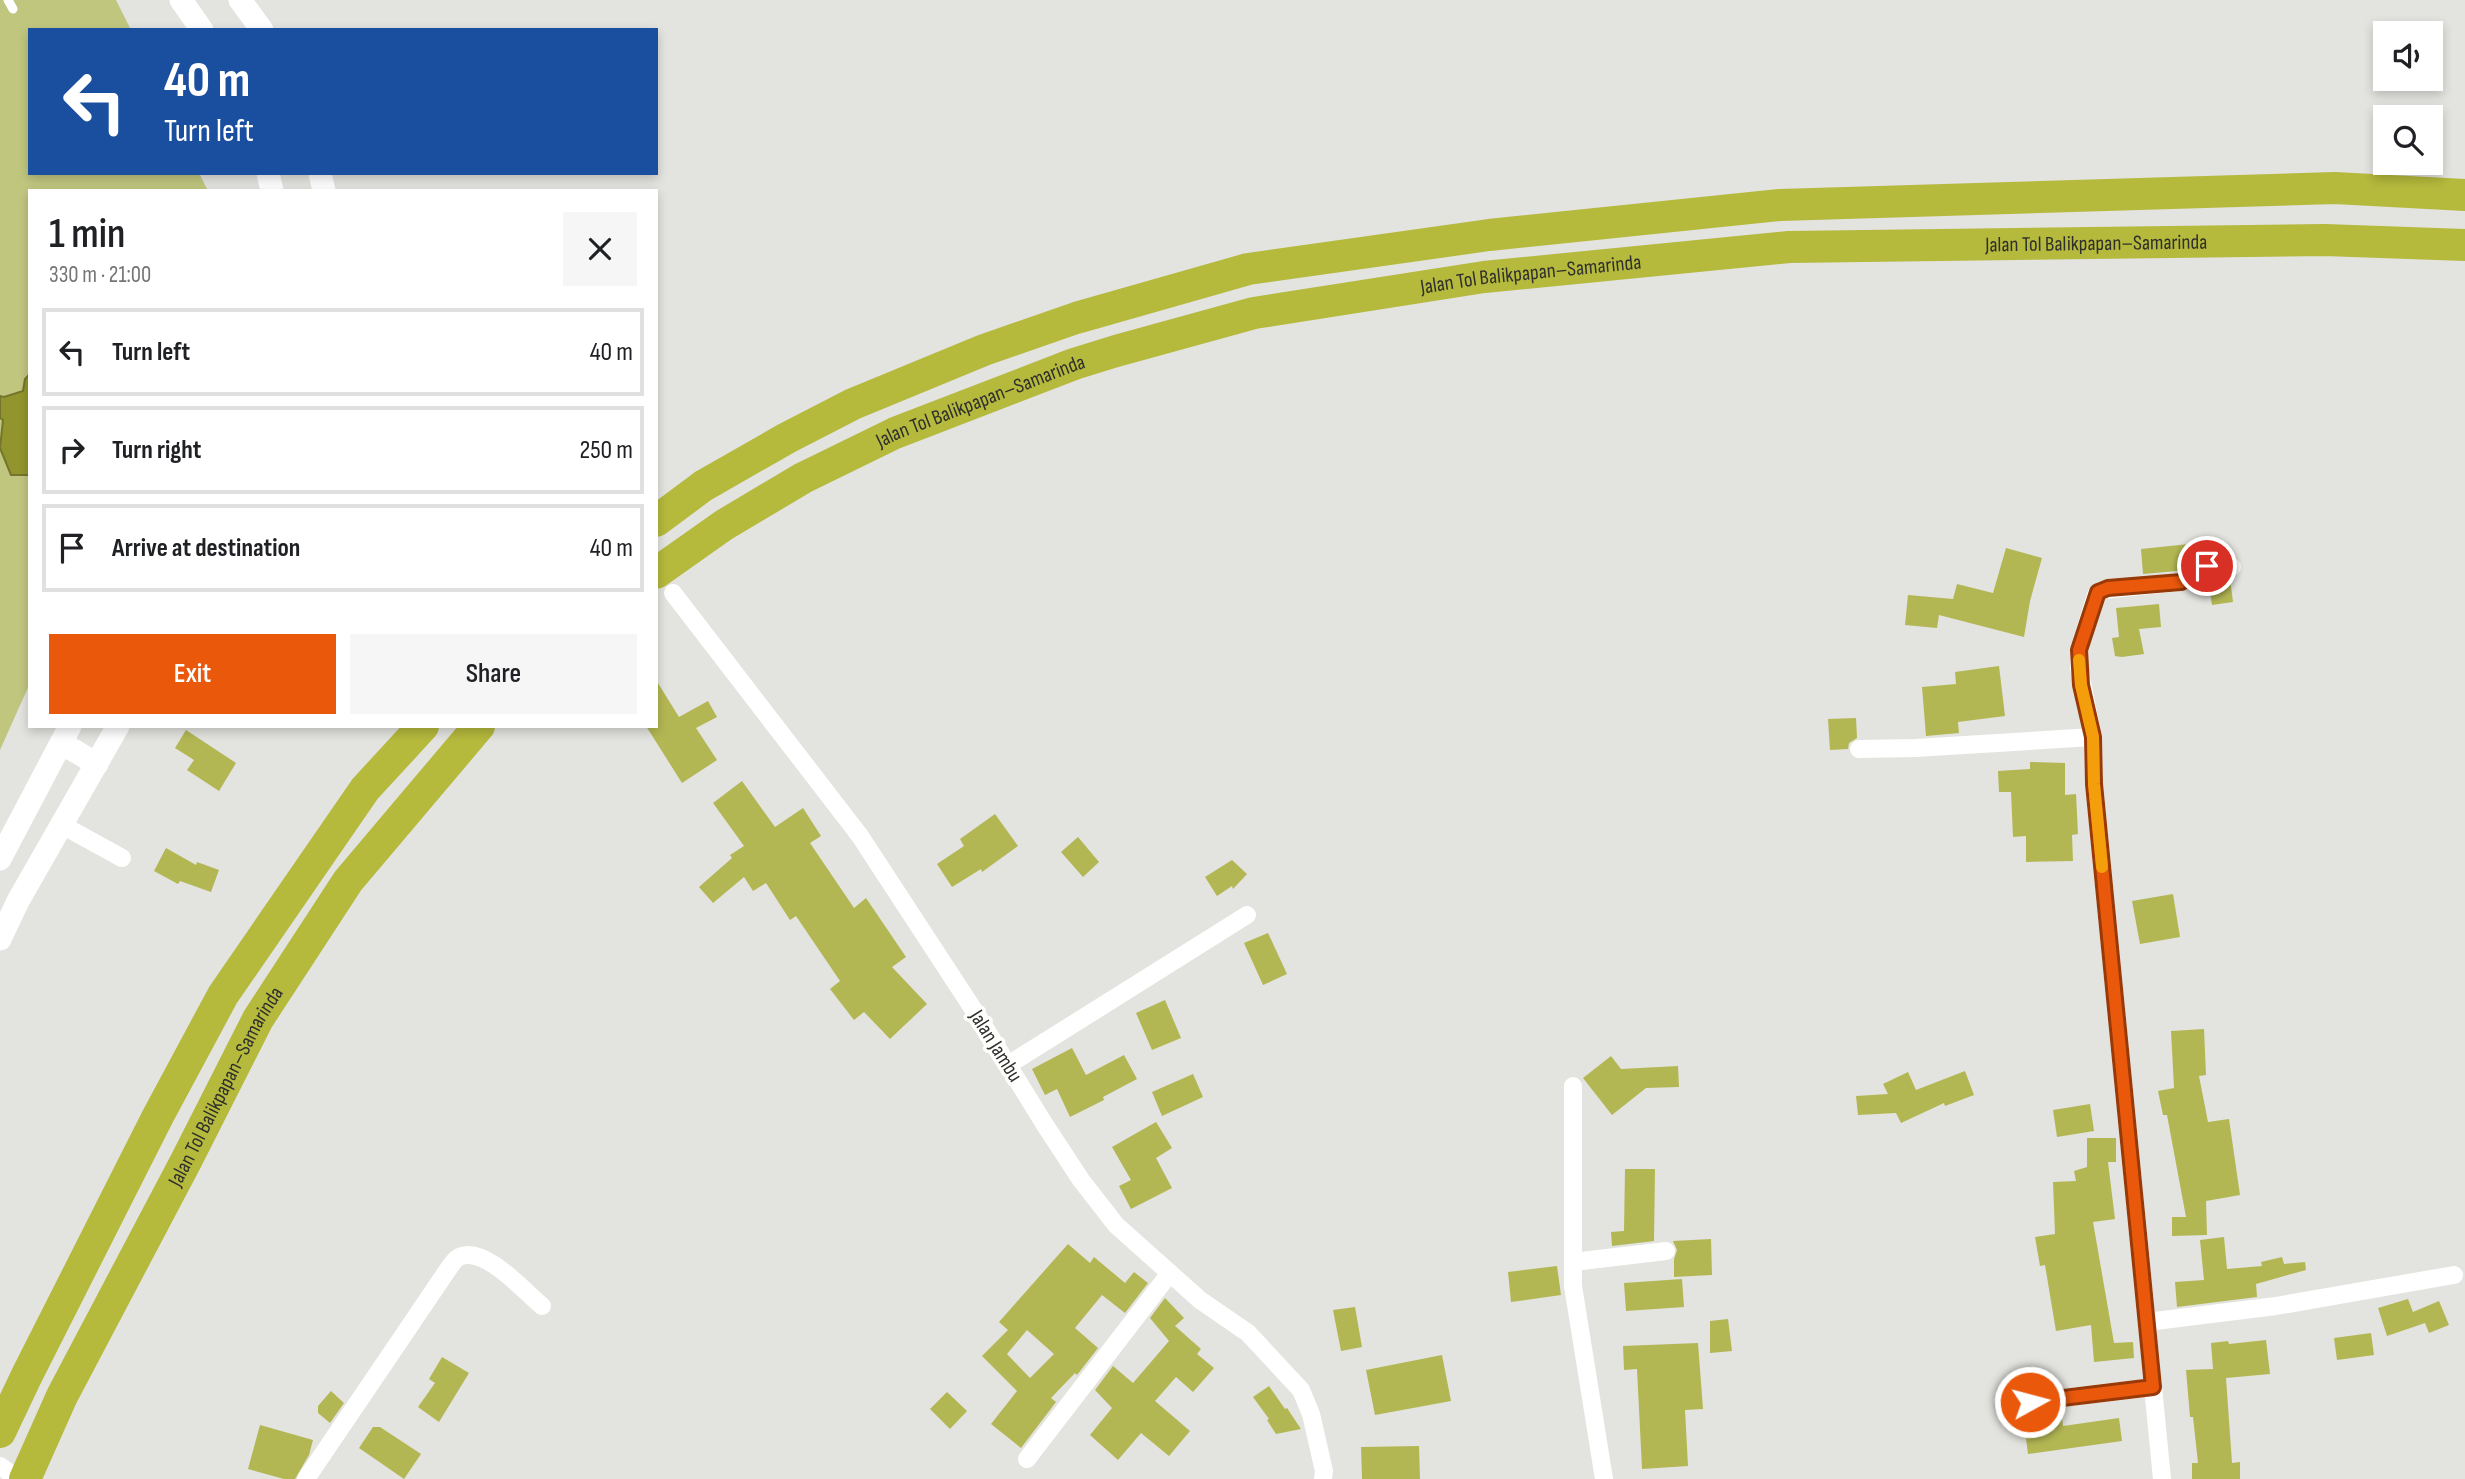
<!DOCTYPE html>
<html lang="en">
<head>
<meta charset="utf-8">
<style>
  :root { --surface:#fff; --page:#f6f6f6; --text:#202124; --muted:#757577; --line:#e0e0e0; --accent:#ea580c }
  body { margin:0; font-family:"Sofia Sans Condensed",sans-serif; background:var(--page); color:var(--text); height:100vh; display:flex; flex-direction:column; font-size:26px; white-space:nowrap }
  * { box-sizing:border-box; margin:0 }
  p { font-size:23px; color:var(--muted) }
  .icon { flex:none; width:38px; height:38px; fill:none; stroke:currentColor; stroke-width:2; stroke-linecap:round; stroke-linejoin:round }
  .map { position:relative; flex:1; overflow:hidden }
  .drawer { position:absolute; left:28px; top:189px; width:630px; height:539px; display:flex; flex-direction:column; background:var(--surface); border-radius:0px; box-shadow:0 4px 10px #0003 }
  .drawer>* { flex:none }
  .banner { position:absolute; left:28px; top:28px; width:630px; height:147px; border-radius:0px; box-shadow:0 4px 10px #0003; background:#1a4fa0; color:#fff; overflow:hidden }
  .tools { position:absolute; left:2373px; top:21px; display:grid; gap:14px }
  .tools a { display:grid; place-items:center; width:70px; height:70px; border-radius:0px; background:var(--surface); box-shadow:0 4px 10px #0003; font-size:35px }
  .pin { position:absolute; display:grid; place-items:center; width:60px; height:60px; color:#fff; margin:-30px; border:4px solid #fff; border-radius:50%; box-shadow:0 2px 7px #0007 }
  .me { position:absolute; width:77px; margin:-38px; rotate:83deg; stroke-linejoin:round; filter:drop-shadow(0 0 5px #0008) }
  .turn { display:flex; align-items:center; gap:24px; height:147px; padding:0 21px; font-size:32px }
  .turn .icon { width:91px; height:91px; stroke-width:2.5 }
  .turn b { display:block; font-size:49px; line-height:60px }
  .round { display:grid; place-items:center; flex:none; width:74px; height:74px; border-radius:0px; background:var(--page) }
  .overview { display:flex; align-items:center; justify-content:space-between; height:119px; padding:0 21px }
  h1 { font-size:42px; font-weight:600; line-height:52px }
  .cta { display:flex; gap:14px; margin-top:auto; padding:14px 21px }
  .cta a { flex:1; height:80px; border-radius:0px; background:var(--accent); color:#fff; font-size:28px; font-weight:600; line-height:80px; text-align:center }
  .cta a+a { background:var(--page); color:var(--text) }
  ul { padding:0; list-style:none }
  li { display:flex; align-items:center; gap:21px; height:88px; margin:0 14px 10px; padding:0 7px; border:4px solid var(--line); border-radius:0px }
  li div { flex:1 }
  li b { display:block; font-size:26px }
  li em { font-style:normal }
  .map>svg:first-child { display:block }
  .green { fill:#c1c67f }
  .water { fill:#92952d; stroke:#74762d; stroke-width:2 }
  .building { fill:#b3b753; fill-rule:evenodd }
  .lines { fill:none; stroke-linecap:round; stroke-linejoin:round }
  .service { stroke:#fff; stroke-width:9 }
  .minor { stroke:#fff; stroke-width:18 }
  .tertiary { stroke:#fff; stroke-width:23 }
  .motorway { stroke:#b5b93c; stroke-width:32 }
  .route-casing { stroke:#983908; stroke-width:18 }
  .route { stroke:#ea580c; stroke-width:12 }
  .slow { stroke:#f59e0b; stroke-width:12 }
  .labels { text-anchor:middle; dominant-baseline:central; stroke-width:7; stroke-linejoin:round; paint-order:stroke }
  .street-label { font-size:21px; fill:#2f2f2d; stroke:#fffffe }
</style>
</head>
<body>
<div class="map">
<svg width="2465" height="1479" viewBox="0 0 2465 1479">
  <rect width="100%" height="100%" fill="#e3e3df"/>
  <polygon class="green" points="0,0 116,0 131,30 30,30 30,173 199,173 208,191 30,191 30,683 0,750"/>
  <polygon class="water" points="30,374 30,475 11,475 0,448 3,420 0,418 0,396 4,397 23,391 25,379"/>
  <g class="building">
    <polygon points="2189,544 2191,563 2177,571 2143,574 2141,549"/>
    <polygon points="2006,548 2042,558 2030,601 2024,637 1939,615 1937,628 1905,625 1908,595 1953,599 1957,584 1993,593"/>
    <polygon points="2210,578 2230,578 2233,602 2212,605 2208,579"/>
    <polygon points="2159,604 2161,627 2139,629 2144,654 2122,657 2115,656 2112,638 2119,637 2116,608"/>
    <polygon points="1999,666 2005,716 1958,722 1959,733 1926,736 1922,687 1956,684 1955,672"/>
    <polygon points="656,680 679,717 708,701 717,717 696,728 717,760 682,783 646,726 656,726"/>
    <polygon points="1856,718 1857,738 1849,743 1848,749 1830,750 1828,719"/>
    <polygon points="186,730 236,763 219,791 187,770 194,760 175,748"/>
    <polygon points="2030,762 2065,763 2065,795 2076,794 2078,834 2072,835 2073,861 2026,862 2026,836 2013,837 2011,792 1999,792 1998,771 2030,769"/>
    <polygon points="742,781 775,827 803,808 821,836 810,843 854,908 866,898 906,957 892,967 927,1004 890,1039 864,1012 854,1020 830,989 840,981 796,916 790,920 766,883 753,891 744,877 713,903 699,887 732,858 730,855 744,846 713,803"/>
    <polygon points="995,814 1018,846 982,872 981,869 952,887 937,864 964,846 960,839"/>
    <polygon points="1078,837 1099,862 1083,877 1061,852"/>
    <polygon points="166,848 196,865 197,862 219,870 211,892 180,881 178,884 154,871"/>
    <polygon points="1232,860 1247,874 1233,889 1232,886 1217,896 1205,877"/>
    <polygon points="2173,894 2180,937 2140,944 2132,901"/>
    <polygon points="1268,933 1287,974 1263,985 1244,943"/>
    <polygon points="1165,1000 1181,1038 1152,1050 1136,1013"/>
    <polygon points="2204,1029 2206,1075 2199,1076 2208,1122 2229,1119 2240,1195 2206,1201 2207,1235 2172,1236 2172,1217 2186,1217 2167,1115 2163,1115 2158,1091 2174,1088 2171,1031"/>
    <polygon points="1072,1048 1086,1075 1124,1055 1137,1079 1103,1097 1104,1100 1070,1117 1057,1089 1045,1095 1032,1069"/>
    <polygon points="1611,1056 1621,1069 1678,1066 1679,1087 1646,1088 1612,1115 1583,1078"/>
    <polygon points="1965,1071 1974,1095 1945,1106 1944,1103 1901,1123 1896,1113 1858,1115 1856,1096 1888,1094 1883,1084 1908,1072 1916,1090"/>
    <polygon points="1193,1074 1203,1097 1162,1116 1152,1092"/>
    <polygon points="2090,1104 2094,1131 2057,1137 2053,1110"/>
    <polygon points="1156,1122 1172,1148 1156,1158 1172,1188 1131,1209 1119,1186 1131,1180 1112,1147"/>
    <polygon points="2087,1138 2116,1138 2116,1162 2108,1162 2115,1219 2093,1222 2114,1343 2133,1342 2134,1358 2094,1362 2091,1325 2056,1331 2045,1265 2040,1266 2035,1237 2055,1234 2053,1182 2076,1181 2074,1171 2087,1167"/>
    <polygon points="1625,1169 1655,1169 1654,1241 1612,1246 1611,1232 1624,1231"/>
    <polygon points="2224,1237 2227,1269 2262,1266 2261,1262 2282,1257 2284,1264 2305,1262 2306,1270 2256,1284 2257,1297 2177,1307 2175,1282 2204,1280 2200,1240"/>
    <polygon points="1711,1239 1712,1275 1674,1277 1674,1259 1677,1250 1673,1241"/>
    <path d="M1068,1244l22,19 4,-6 31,26 9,-11 14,11 -23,30 -23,-18 -27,33 23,20 -21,27 -2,-2 -24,25 5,4 -35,46 -30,-24 26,-33 -35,-35 26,-26 -9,-8zM1027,1330l27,24 -24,24 -23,-24z"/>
    <polygon points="1557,1266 1561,1295 1511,1302 1508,1272"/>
    <polygon points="1682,1279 1684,1307 1626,1311 1624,1283"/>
    <polygon points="1165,1298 1184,1318 1175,1326 1201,1349 1197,1354 1214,1368 1193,1392 1176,1377 1155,1401 1190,1431 1169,1456 1141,1433 1118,1460 1090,1435 1112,1408 1095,1390 1113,1366 1133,1383 1169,1341 1150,1318"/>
    <polygon points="2408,1299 2413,1312 2439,1301 2449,1325 2429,1333 2425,1323 2387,1336 2378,1308"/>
    <polygon points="1355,1307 1362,1347 1341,1351 1333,1310"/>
    <polygon points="1728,1319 1732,1351 1710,1353 1710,1321"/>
    <polygon points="2371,1333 2374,1355 2337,1360 2334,1338"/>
    <polygon points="2266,1340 2270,1374 2226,1378 2232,1463 2240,1462 2240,1479 2192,1479 2192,1463 2198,1463 2193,1417 2190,1417 2186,1370 2213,1369 2211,1343 2228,1341 2229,1344"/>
    <polygon points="1698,1343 1703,1409 1685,1410 1688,1466 1642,1469 1637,1369 1624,1370 1623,1346"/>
    <polygon points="1442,1355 1451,1401 1375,1415 1366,1370"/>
    <polygon points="442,1357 469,1373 439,1422 418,1407 435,1383 429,1379"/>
    <polygon points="1269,1386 1285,1409 1287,1408 1301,1429 1276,1434 1267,1420 1269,1419 1253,1397"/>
    <polygon points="331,1391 344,1403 330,1423 318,1413 318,1406"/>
    <polygon points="947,1392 967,1411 950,1429 930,1409"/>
    <polygon points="2062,1418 2063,1426 2119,1418 2122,1441 2028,1454 2024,1423"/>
    <polygon points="260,1425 313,1440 309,1455 295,1479 284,1479 248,1469"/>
    <polygon points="373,1427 380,1427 421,1454 404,1479 359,1448"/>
    <polygon points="1419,1446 1420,1479 1362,1479 1361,1447"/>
  </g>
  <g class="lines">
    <polyline class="service" points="8,0 13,9"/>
    <g class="minor">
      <polyline points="673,593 860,836 977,1015 1045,1125 1081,1180 1116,1225 1200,1300 1248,1333 1301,1390 1311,1414 1324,1471 1323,1479"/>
      <polyline points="1859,749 1916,748 2093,737"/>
      <polyline points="62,825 122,858"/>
      <polyline points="1008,1065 1247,915"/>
      <polyline points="1573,1086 1573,1286 1604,1479"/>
      <polyline points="1573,1262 1666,1251"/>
      <polyline points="2147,1322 2276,1306 2454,1275"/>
      <polyline points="2030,1402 2153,1387"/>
      <polyline points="1027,1459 1170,1273"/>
      <polyline points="0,1466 18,1479"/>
      <path d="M306,1479l145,-214c2,-2 4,-6 8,-8 25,-12 65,34 83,49"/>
      <polyline points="2162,1479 2094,784 2093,737 2079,668 2079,650 2096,595 2102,590 2181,582 2207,566 2232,567"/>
    </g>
    <g class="tertiary">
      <polyline points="181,0 202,30"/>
      <polyline points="240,0 262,30"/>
      <polyline points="268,173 272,191"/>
      <polyline points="320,173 324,191"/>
      <polyline points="61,743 97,764"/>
      <polyline points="0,859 70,726"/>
      <polyline points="0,939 18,901 118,726"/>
    </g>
    <g class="motorway">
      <polyline points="656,521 703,486 787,438 853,404 984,350 1076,318 1248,269 1489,235 1780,205 2335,188 2465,195"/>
      <path id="s1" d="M656,573l68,-48 79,-47 92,-45 179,-69 42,-13 138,-38 230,-36 305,-30 536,-7 140,5"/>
      <polyline points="0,1432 27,1375 158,1116 223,995 365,789 423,726"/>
      <path id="s2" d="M25,1479l37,-83 124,-235 72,-142 90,-138 131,-155"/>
    </g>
  </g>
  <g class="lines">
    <g class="route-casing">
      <polyline id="route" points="2030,1402 2153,1387 2094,784 2093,737 2081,685 2079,650 2098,592 2108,588 2181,582 2207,566"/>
    </g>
    <use href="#route" class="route"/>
    <polyline class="slow" points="2079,660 2081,685 2093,737 2094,784 2102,867"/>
  </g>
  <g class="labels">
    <g class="street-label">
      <text stroke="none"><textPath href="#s1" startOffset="1503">Jalan Tol Balikpapan–Samarinda</textPath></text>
      <text stroke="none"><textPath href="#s1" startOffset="936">Jalan Tol Balikpapan–Samarinda</textPath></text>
      <text stroke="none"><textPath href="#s1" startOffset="369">Jalan Tol Balikpapan–Samarinda</textPath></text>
      <text transform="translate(996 1046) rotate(58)">Jalan Jambu</text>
      <text stroke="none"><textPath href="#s2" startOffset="441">Jalan Tol Balikpapan–Samarinda</textPath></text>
    </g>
  </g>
</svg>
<div class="tools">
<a><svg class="icon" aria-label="sound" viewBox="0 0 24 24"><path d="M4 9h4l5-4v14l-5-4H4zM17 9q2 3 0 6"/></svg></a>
<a><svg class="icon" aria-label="search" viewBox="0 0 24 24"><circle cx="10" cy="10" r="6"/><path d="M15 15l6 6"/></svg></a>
</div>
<div class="pin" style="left:2207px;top:566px;background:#d93025"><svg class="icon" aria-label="arrive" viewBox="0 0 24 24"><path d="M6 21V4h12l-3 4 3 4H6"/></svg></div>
<svg class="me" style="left:2030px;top:1402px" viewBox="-20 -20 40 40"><circle r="17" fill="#ea580c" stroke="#fff" stroke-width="3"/><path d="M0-11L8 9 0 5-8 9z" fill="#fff"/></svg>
<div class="banner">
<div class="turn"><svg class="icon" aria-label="left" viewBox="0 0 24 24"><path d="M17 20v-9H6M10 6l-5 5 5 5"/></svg><div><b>40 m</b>Turn left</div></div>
</div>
<section class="drawer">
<div class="overview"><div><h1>1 min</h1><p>330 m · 21:00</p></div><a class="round"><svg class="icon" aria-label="close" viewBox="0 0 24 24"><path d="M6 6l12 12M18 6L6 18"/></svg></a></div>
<ul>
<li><svg class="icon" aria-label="left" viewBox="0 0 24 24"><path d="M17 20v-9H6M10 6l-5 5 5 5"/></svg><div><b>Turn left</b></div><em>40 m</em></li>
<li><svg class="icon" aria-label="right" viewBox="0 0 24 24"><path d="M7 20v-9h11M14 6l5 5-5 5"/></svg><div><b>Turn right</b></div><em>250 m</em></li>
<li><svg class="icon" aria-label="arrive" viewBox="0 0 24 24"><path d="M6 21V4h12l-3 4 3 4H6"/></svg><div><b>Arrive at destination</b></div><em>40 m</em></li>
</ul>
<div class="cta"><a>Exit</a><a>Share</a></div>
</section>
</div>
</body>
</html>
